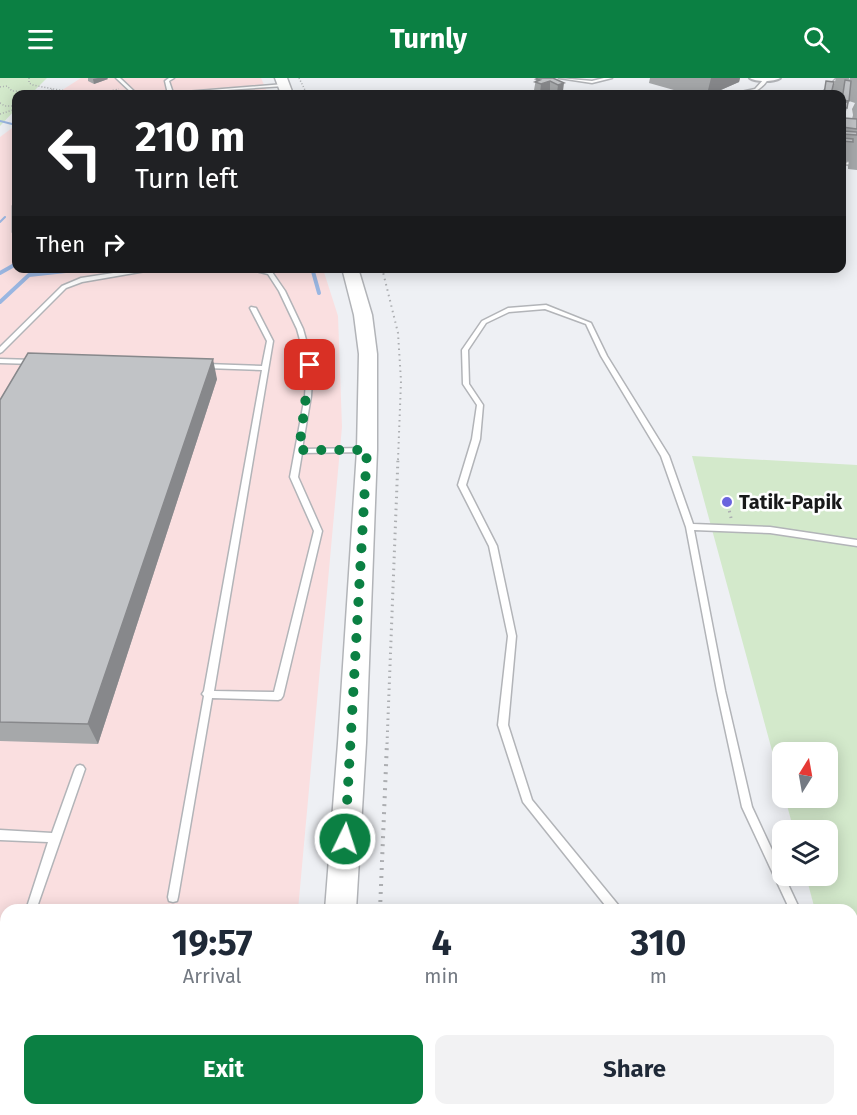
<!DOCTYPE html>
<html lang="en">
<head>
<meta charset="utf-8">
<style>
  :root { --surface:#fff; --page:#f2f2f3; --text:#1f2937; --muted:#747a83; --accent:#0b8043 }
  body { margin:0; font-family:"Fira Sans",sans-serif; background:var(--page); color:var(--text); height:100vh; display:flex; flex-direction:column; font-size:22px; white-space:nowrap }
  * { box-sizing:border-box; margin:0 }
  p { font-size:20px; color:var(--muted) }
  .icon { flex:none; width:33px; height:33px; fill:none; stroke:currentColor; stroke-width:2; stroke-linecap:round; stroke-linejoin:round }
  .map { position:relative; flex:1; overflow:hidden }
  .side { position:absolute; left:0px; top:826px; width:858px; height:212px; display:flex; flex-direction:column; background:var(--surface); border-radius:18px 18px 0 0; box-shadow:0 3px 15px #0003 }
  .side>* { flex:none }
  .hud { position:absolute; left:12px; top:12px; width:834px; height:183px; border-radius:12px; box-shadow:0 3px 15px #0003; background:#202124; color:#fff; overflow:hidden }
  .needle { width:39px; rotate:11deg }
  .tools { position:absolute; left:772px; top:664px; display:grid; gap:12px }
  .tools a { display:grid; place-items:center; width:66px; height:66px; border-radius:12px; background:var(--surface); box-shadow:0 3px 15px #0003; font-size:30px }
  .pin { position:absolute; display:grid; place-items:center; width:51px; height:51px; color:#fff; margin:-26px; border-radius:12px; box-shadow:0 3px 9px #0006 }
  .me { position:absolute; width:66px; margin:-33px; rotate:4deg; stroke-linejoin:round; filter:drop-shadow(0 0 4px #0008) }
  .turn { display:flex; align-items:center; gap:21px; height:126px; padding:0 24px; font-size:27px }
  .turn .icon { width:78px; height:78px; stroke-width:2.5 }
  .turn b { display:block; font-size:42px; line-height:51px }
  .then { display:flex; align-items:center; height:57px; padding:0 24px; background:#0003; gap:12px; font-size:22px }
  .eta { display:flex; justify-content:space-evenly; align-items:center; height:102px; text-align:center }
  .eta b { font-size:36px; font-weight:700; line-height:42px }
  .button { display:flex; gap:12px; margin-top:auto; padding:12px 24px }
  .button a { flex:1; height:69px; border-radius:12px; background:var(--accent); color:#fff; font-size:24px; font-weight:700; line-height:69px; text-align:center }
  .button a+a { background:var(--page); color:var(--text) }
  header { display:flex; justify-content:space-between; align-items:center; height:78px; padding:0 24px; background:var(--accent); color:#fff; font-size:27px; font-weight:700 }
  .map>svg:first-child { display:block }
  .industrial { fill:#fadfe0 }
  .green { fill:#d3e9cb }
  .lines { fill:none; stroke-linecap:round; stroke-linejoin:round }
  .stream-far1 { stroke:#9ab6e1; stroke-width:2 }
  .stream { stroke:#9ab6e1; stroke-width:4 }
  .lane-casing { stroke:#b2b4b8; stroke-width:3 }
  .street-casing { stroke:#b2b4b8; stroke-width:4 }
  .secondary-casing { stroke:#b2b4b8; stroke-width:3 }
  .path-far3 { stroke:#acaeb1; stroke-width:1.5; stroke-dasharray:1 2; stroke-linecap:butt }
  .path-far2 { stroke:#acaeb1; stroke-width:2; stroke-dasharray:1.5 4; stroke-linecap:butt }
  .path-far1 { stroke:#acaeb1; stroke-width:3; stroke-dasharray:1.5 4.5; stroke-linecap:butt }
  .path { stroke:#acaeb1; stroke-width:4; stroke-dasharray:2 6; stroke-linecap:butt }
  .lane { fill:#fff; fill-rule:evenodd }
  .street { fill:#fff; fill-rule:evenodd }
  .secondary { fill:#fff; fill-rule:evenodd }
  .wall { fill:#a6a8aa; fill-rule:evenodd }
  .shaded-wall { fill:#87888b }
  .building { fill:#c1c3c6; stroke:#87888b; stroke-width:1.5 }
  .route { stroke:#0b8043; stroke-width:10; stroke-dasharray:0 18 }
  .poi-dot { fill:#6a64de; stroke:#fdfefe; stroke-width:2 }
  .labels { text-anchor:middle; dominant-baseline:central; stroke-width:5; stroke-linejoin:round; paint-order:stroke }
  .poi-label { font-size:20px; font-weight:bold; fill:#18191a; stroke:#fdfefe; text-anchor:start }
</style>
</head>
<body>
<header><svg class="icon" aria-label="menu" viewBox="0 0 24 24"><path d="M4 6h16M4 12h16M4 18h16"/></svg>Turnly<svg class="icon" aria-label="search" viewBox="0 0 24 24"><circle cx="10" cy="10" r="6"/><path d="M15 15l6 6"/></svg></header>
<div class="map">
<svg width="857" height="1037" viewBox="0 0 857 1037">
  <rect width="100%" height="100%" fill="#eef0f4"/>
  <g class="industrial">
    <polygon points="81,0 261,0 268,16 56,16"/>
    <polygon points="16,47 16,190 323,191 338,238 342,349 298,832 6,832 6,1032 279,1032 279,1037 0,1037 0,59"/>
  </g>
  <g class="green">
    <polygon points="0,0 47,0 31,16 16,16 16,31 0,48"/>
    <polygon points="692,378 857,387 857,987 852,968 852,832 815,832 806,798 828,798 828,753 794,753 785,720 828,720 828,675 783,675 783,713"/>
  </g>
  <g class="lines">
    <g class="stream-far1">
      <polyline points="0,43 16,47"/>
      <polyline points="0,144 5,139"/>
    </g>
    <g class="stream">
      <polyline points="312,190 319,215"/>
      <polyline points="0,195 16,186"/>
      <polyline points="0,224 29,197 75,192"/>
    </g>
    <g class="lane-casing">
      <g id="lane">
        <polygon points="116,0 120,0 137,16 133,16"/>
        <polygon points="169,0 174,0 169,3 173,15 284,6 286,7 284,8 168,16 165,3"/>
        <polygon points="559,0 592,3 604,0 612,0 592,5"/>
        <path d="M765,0l3,1c-8,14 -21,16 -36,15l23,-5z"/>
        <polygon points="837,0 841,0 825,16 821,16"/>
        <polygon points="842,84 857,85 857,87 842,86"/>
        <polygon points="16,126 16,156 13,154 13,128"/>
        <polygon points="146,190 163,190 82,204 66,210 2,274 0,275 0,269 62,208 81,200"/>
        <polygon points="237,190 260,190 272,194 285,213 303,251 313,287 311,318 302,371 367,370 371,372 367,374 302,375 298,399 322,453 283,618 281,621 278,622 212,620 178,819 177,823 173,824 169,823 168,819 204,618 202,616 204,613 262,292 206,290 203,288 206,286 262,288 267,263 250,230 251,229 256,230 273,263 214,613 274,614 314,453 290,399 305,318 307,287 297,251 279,213 268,196 256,193"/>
        <polygon points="546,227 591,245 607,278 669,378 693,446 770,449 857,462 857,468 770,455 694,452 725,613 752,729 800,832 790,832 742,729 717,613 686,449 661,378 601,278 586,246 545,231 509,234 486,245 468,272 469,306 483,327 480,361 466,407 497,468 516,558 508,647 532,722 619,828 620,832 609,832 523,724 498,647 508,558 489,468 458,407 472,361 477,327 463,306 462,272 482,243 508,230"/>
        <polygon points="0,281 34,282 37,284 34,286 0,285"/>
        <polygon points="80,687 83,688 85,691 36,832 26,832 48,764 0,762 0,752 52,755 75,691 77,688"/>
        <rect x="0" y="871" width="6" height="12"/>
        <polygon points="852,905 857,908 857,923 852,920"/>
        <polygon points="857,936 857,949 852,951 852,938"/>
        <rect x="0" y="992" width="6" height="12"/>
      </g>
    </g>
    <g class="street-casing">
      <path id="street" d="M750,0h30c-6,4 -24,4 -30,0z"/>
    </g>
    <g class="secondary-casing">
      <g id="secondary">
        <polygon points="275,0 287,0 293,16 281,16"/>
        <polygon points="342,190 358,190 372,237 377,276 377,372 366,665 356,832 325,832 338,665 357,372 359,276 354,237"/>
        <rect x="308" y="1032" width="36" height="5"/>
      </g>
    </g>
    <g class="path-far3">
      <path d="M29,0v5l4,2c29,6 57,11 86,4"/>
      <polyline points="299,0 307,16"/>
      <polyline points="0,9 7,8 12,13 45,14 53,11"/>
      <polyline points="0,25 5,28 16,28"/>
      <polyline points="0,36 16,31"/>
    </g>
    <polyline class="path-far2" points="382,190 398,255 401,303 398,382"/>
    <g class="path-far1">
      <polyline points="728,427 731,440"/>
      <polyline points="387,666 398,380"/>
    </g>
    <g class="path">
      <polyline points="380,832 387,664"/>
      <polyline points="837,1032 839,1037"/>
      <polyline points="371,1037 372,1032"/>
    </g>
    <use href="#lane" class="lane"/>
    <use href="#street" class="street"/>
    <use href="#secondary" class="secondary"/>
  </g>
  <g class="wall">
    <polygon points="88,0 107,0 108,1 94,6 88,3"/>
    <polygon points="553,0 563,13 557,15 550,12 540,15 534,12 536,1"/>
    <polygon points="650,0 740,0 739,4 714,15 714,16 688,16 649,5"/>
    <path d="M836,0h13v2l1,-2h7v92l-9,-1v-3l1,-5h-2l-2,8 -3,-1v-74h-2l1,-2h-2l-1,2h-7zM849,23l6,2 -3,6 1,6 -1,4 -8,-1z"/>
    <polygon points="217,301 98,666 0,663 0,322"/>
  </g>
  <g class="shaded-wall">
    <polygon points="98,0 107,0 108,1 94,6 93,1"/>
    <polygon points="711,0 740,0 739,4 714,15 714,16 707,16"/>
    <polygon points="550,3 550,12 540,15 541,6"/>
    <polygon points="564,5 563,13 557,15 558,7"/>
    <polygon points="213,281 217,301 98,666 88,646"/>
    <polygon points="179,1032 180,1032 184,1037 178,1037"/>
  </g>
  <g class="building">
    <polygon points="538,0 553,0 564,5 558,7 550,3 541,6 535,4 540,2 536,1"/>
    <polygon points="845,2 851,3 849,23 842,22"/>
    <polygon points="826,3 834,4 831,16 824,16"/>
    <polygon points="842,24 848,24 847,30 842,29"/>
    <polygon points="844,40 857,41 857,51 842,49 842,41"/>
    <polygon points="842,53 857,54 857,57 842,56"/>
    <polygon points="842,60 853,61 853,64 842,63"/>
    <polygon points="28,275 213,281 88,646 0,644 0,322"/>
    <polygon points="108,1032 179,1032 178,1037 107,1037"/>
  </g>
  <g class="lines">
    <polyline class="route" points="310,287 299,372 367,372 345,761"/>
  </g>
  <circle class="poi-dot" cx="727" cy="424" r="6"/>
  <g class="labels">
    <g class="poi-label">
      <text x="739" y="424">Tatik-Papik</text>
    </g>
  </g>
</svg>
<div class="tools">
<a><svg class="needle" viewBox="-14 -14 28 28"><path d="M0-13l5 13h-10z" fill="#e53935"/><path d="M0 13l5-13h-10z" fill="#747a83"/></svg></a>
<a><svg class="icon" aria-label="layers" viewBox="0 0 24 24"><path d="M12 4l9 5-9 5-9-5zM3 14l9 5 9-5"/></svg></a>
</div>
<div class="pin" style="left:310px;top:287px;background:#d93025"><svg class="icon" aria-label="arrive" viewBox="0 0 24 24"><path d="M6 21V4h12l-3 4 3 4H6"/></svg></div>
<svg class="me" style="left:345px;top:761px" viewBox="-20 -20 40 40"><circle r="17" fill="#0b8043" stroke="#fff" stroke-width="3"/><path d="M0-11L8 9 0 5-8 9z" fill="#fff"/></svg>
<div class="hud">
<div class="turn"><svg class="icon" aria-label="left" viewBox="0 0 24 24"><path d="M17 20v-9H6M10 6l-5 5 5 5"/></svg><div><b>210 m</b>Turn left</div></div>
<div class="then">Then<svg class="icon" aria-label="right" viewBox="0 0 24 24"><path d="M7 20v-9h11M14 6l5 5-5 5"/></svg></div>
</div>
<section class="side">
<div class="eta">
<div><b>19:57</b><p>Arrival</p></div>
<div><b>4</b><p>min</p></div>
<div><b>310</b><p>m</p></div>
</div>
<div class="button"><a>Exit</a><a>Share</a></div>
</section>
</div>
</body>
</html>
